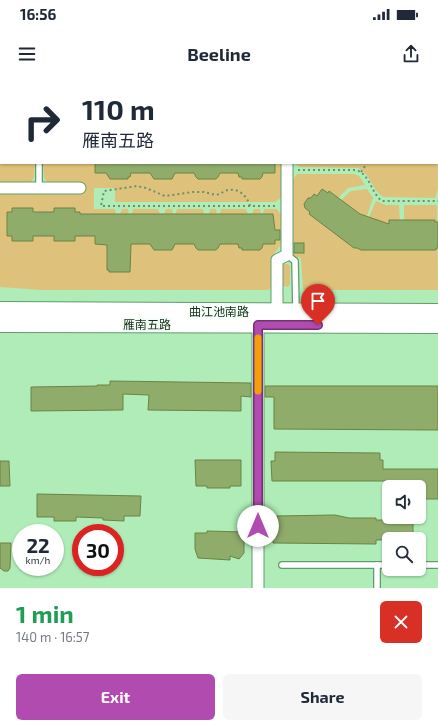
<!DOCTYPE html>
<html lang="en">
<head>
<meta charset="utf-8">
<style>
  :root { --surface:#fff; --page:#f6f6f7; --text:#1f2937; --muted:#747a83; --accent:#b24bb0 }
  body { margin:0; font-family:"Exo 2","Noto Sans SC",sans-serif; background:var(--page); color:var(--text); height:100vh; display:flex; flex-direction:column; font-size:15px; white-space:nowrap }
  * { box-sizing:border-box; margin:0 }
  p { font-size:13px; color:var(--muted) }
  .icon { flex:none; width:22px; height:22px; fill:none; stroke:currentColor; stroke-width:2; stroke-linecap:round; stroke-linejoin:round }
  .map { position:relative; height:508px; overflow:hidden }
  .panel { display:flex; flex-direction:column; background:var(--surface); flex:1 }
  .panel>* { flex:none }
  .banner { position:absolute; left:0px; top:0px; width:438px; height:84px; box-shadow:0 1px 3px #0004; background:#fff; color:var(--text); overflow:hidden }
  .buttons { position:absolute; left:382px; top:400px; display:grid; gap:8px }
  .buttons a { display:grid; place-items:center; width:44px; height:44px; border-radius:6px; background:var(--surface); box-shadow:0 1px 3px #0004; font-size:20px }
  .speed { position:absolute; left:12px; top:444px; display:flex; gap:8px; font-size:20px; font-weight:700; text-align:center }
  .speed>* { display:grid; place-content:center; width:52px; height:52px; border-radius:50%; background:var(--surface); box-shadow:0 1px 3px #0004; line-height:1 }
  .speed small { font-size:10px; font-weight:400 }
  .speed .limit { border:6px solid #d22; background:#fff; color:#111 }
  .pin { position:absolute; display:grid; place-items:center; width:34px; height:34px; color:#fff; margin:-41px -17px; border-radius:50% 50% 50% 0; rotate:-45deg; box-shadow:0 0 4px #0007 }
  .pin .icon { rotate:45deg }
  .me { position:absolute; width:44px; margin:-22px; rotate:0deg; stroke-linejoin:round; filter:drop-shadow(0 0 3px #0008) }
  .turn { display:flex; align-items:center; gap:14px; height:84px; padding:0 16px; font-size:18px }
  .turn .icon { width:52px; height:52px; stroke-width:2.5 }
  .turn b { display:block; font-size:28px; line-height:34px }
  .round { display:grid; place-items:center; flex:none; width:42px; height:42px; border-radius:6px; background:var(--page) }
  .head { display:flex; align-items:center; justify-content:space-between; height:68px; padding:0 16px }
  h1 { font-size:24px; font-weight:700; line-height:30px; color:#1e9e55 }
  .button { display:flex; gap:8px; margin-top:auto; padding:8px 16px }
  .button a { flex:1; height:46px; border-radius:6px; background:var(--accent); color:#fff; font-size:16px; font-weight:700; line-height:46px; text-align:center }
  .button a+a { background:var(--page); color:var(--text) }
  .status { display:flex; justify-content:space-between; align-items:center; height:28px; padding:0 20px; background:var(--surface); direction:ltr }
  .status svg { height:11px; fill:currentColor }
  header { display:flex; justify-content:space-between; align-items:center; height:52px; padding:0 16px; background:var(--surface); font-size:18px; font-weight:700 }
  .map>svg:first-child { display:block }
  .green { fill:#dec27b }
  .building { fill:#8fac6b; stroke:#698445 }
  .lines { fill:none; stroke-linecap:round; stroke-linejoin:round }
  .lane-casing { stroke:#619b6b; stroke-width:8 }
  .street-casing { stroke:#619b6b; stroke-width:13 }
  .secondary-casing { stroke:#619b6b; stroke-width:18 }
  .path { stroke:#67926d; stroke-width:2; stroke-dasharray:2 3; stroke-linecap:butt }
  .lane { stroke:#fff; stroke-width:5.5 }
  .street { stroke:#fff; stroke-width:11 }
  .secondary { stroke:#fff; stroke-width:16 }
  .route-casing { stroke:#743172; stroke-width:10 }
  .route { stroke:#b24bb0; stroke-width:7 }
  .slow { stroke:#f59e0b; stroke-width:7 }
  .labels { text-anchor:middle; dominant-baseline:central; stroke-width:3; stroke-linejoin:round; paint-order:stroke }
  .street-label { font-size:12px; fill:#162e1b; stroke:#f3fff4 }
</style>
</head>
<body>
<div class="status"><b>16:56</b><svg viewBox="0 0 49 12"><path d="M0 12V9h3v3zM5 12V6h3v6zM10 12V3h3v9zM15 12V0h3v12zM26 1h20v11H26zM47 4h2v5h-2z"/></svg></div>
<header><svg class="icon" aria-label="menu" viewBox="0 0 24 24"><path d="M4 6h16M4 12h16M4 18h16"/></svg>Beeline<svg class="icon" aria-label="share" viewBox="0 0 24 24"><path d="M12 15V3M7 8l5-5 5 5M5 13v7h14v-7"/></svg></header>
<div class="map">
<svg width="438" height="508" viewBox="0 0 438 508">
  <rect width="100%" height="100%" fill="#afecb7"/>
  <g class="green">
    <polygon points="0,0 35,0 1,1 1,83 35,83 34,98 29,104 0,104"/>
    <rect x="43" y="0" width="239" height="1"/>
    <path d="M437,18l1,91 -3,9 -51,-1c-12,-6 -13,-23 -26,-29l-58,-1 -7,-4h144z"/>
    <polygon points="43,83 282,83 281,118 275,122 115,122 115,108 94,108 94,129 115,129 116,134 120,134 122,129 128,129 129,134 132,133 133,129 158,129 160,134 164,134 166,129 172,129 173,134 176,133 177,129 203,129 204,134 209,134 210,129 216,129 217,134 220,133 221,129 246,129 248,134 252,134 254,129 260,129 261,134 263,133 264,129 277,129 282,136 282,163 272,177 272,207 268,210 41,210 0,207 0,113 49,104 44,98"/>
    <polygon points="297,94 354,94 359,96 365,105 348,108 338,118 341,120 351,111 367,109 373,118 367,136 369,137 376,121 385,125 399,125 400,142 404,142 404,126 405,125 437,125 438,210 306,210 303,209 301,179 299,177 295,177 292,174 292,101"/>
    <polygon points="283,184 288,184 290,186 290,205 287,207 281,205 281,186"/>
  </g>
  <g class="building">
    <polygon points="95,83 275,83 275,93 263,93 262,97 260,99 242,99 242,97 239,97 238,93 220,93 218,97 216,99 198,99 196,97 194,93 175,93 172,99 154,99 150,93 131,93 130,97 128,97 128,99 110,99 106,93 95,93"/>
    <polygon points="322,109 328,113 329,111 360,134 389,144 389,140 435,140 435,142 438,142 438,168 436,168 436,170 361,170 357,168 354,168 309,134 310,132 305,128 304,124 308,118 311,118 314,114 317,116"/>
    <polygon points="12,128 33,128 33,132 54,132 54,128 75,128 75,132 80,132 80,134 273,134 275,150 280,150 280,160 275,160 275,164 263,164 262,168 260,170 242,170 242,168 239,168 238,164 220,164 218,168 216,170 198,170 196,168 194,164 175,164 172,170 154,170 150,164 131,164 130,192 109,192 109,190 107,190 107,165 95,164 95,156 75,156 75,161 54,161 54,156 33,156 33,161 12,161 12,156 7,156 7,132 12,132"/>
    <rect x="294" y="163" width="10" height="10"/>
    <polygon points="110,301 251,303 251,317 241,316 241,331 148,330 149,315 123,314 123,330 31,331 31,307 97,306 97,305 110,305"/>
    <polygon points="265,306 438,306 438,350 274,349 274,317 265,317"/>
    <polygon points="275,372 380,373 380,380 383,380 383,389 438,389 438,419 419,419 419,407 394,407 394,401 272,401 271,381 275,381"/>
    <polygon points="195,380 241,380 241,406 230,406 230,408 207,408 207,406 196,406"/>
    <polygon points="0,381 9,381 10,406 0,406"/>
    <polygon points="37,414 141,416 140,436 124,436 124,441 103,440 103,438 76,437 76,441 54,441 54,437 37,437"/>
    <polygon points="335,435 349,438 376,438 376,440 413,440 413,459 376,460 376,464 273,463 273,443 277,444 277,436"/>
    <polygon points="207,451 244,452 244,473 239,479 230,476 230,480 198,478 195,469 195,453 207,453"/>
    <polygon points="0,463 11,463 10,488 8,491 4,491 0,488"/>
  </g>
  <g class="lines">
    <g class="lane-casing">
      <g id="lane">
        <polyline points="39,0 39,1"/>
        <polyline points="39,83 39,108"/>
        <polyline points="287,175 295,181 296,231"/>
        <polyline points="282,485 389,485"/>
        <polyline points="377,485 377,508"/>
        <polyline points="419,485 438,485"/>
      </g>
    </g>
    <g class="street-casing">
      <g id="street">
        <polyline points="287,0 287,1"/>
        <polyline points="0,108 80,108"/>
        <polyline points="277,231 277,180 287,175 287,83"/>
        <polyline points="258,245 258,508"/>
      </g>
    </g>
    <g class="secondary-casing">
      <g id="secondary">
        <polyline points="0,230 438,232"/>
        <polyline points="0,244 438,245"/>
      </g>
    </g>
    <g class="path">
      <polyline points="343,0 345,1"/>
      <polyline points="429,0 430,1"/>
      <polyline points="362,1 362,0"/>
      <polyline points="437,76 438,76"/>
      <path d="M298,90h58c14,4 15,23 26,31h56"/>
      <polyline points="361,92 367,83"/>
      <path d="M250,126h-149l3,-15 33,-5 9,2 19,8 28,-4h11l12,3c5,-1 8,-4 12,-5 11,-2 19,6 22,16h26"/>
    </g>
    <use href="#lane" class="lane"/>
    <use href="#street" class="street"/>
    <use href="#secondary" class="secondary"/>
  </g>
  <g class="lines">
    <g class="route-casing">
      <polyline id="route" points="258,446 258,245 318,245"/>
    </g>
    <use href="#route" class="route"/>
    <polyline class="slow" points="258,258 258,311"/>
  </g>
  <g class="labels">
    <g class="street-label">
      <text x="219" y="231">曲江池南路</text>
      <text x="147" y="244">雁南五路</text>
    </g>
  </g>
</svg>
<div class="buttons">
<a><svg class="icon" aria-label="sound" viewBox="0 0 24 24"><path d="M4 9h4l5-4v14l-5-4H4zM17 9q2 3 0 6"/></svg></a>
<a><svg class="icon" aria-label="search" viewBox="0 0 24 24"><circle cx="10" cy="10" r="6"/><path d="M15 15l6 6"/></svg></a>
</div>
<div class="speed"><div>22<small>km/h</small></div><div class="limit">30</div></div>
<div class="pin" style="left:318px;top:245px;background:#d93025"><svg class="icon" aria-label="arrive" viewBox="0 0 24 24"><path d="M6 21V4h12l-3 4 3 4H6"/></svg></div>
<svg class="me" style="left:258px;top:446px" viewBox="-20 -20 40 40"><circle r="19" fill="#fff"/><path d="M0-13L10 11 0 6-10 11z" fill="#b24bb0"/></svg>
<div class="banner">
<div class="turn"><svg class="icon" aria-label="right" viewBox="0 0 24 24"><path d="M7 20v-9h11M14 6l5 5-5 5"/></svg><div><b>110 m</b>雁南五路</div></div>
</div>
</div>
<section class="panel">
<div class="head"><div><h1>1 min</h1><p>140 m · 16:57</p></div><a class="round" style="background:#d93025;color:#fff"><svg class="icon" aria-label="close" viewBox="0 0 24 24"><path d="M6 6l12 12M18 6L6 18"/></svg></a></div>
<div class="button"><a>Exit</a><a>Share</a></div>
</section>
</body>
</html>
